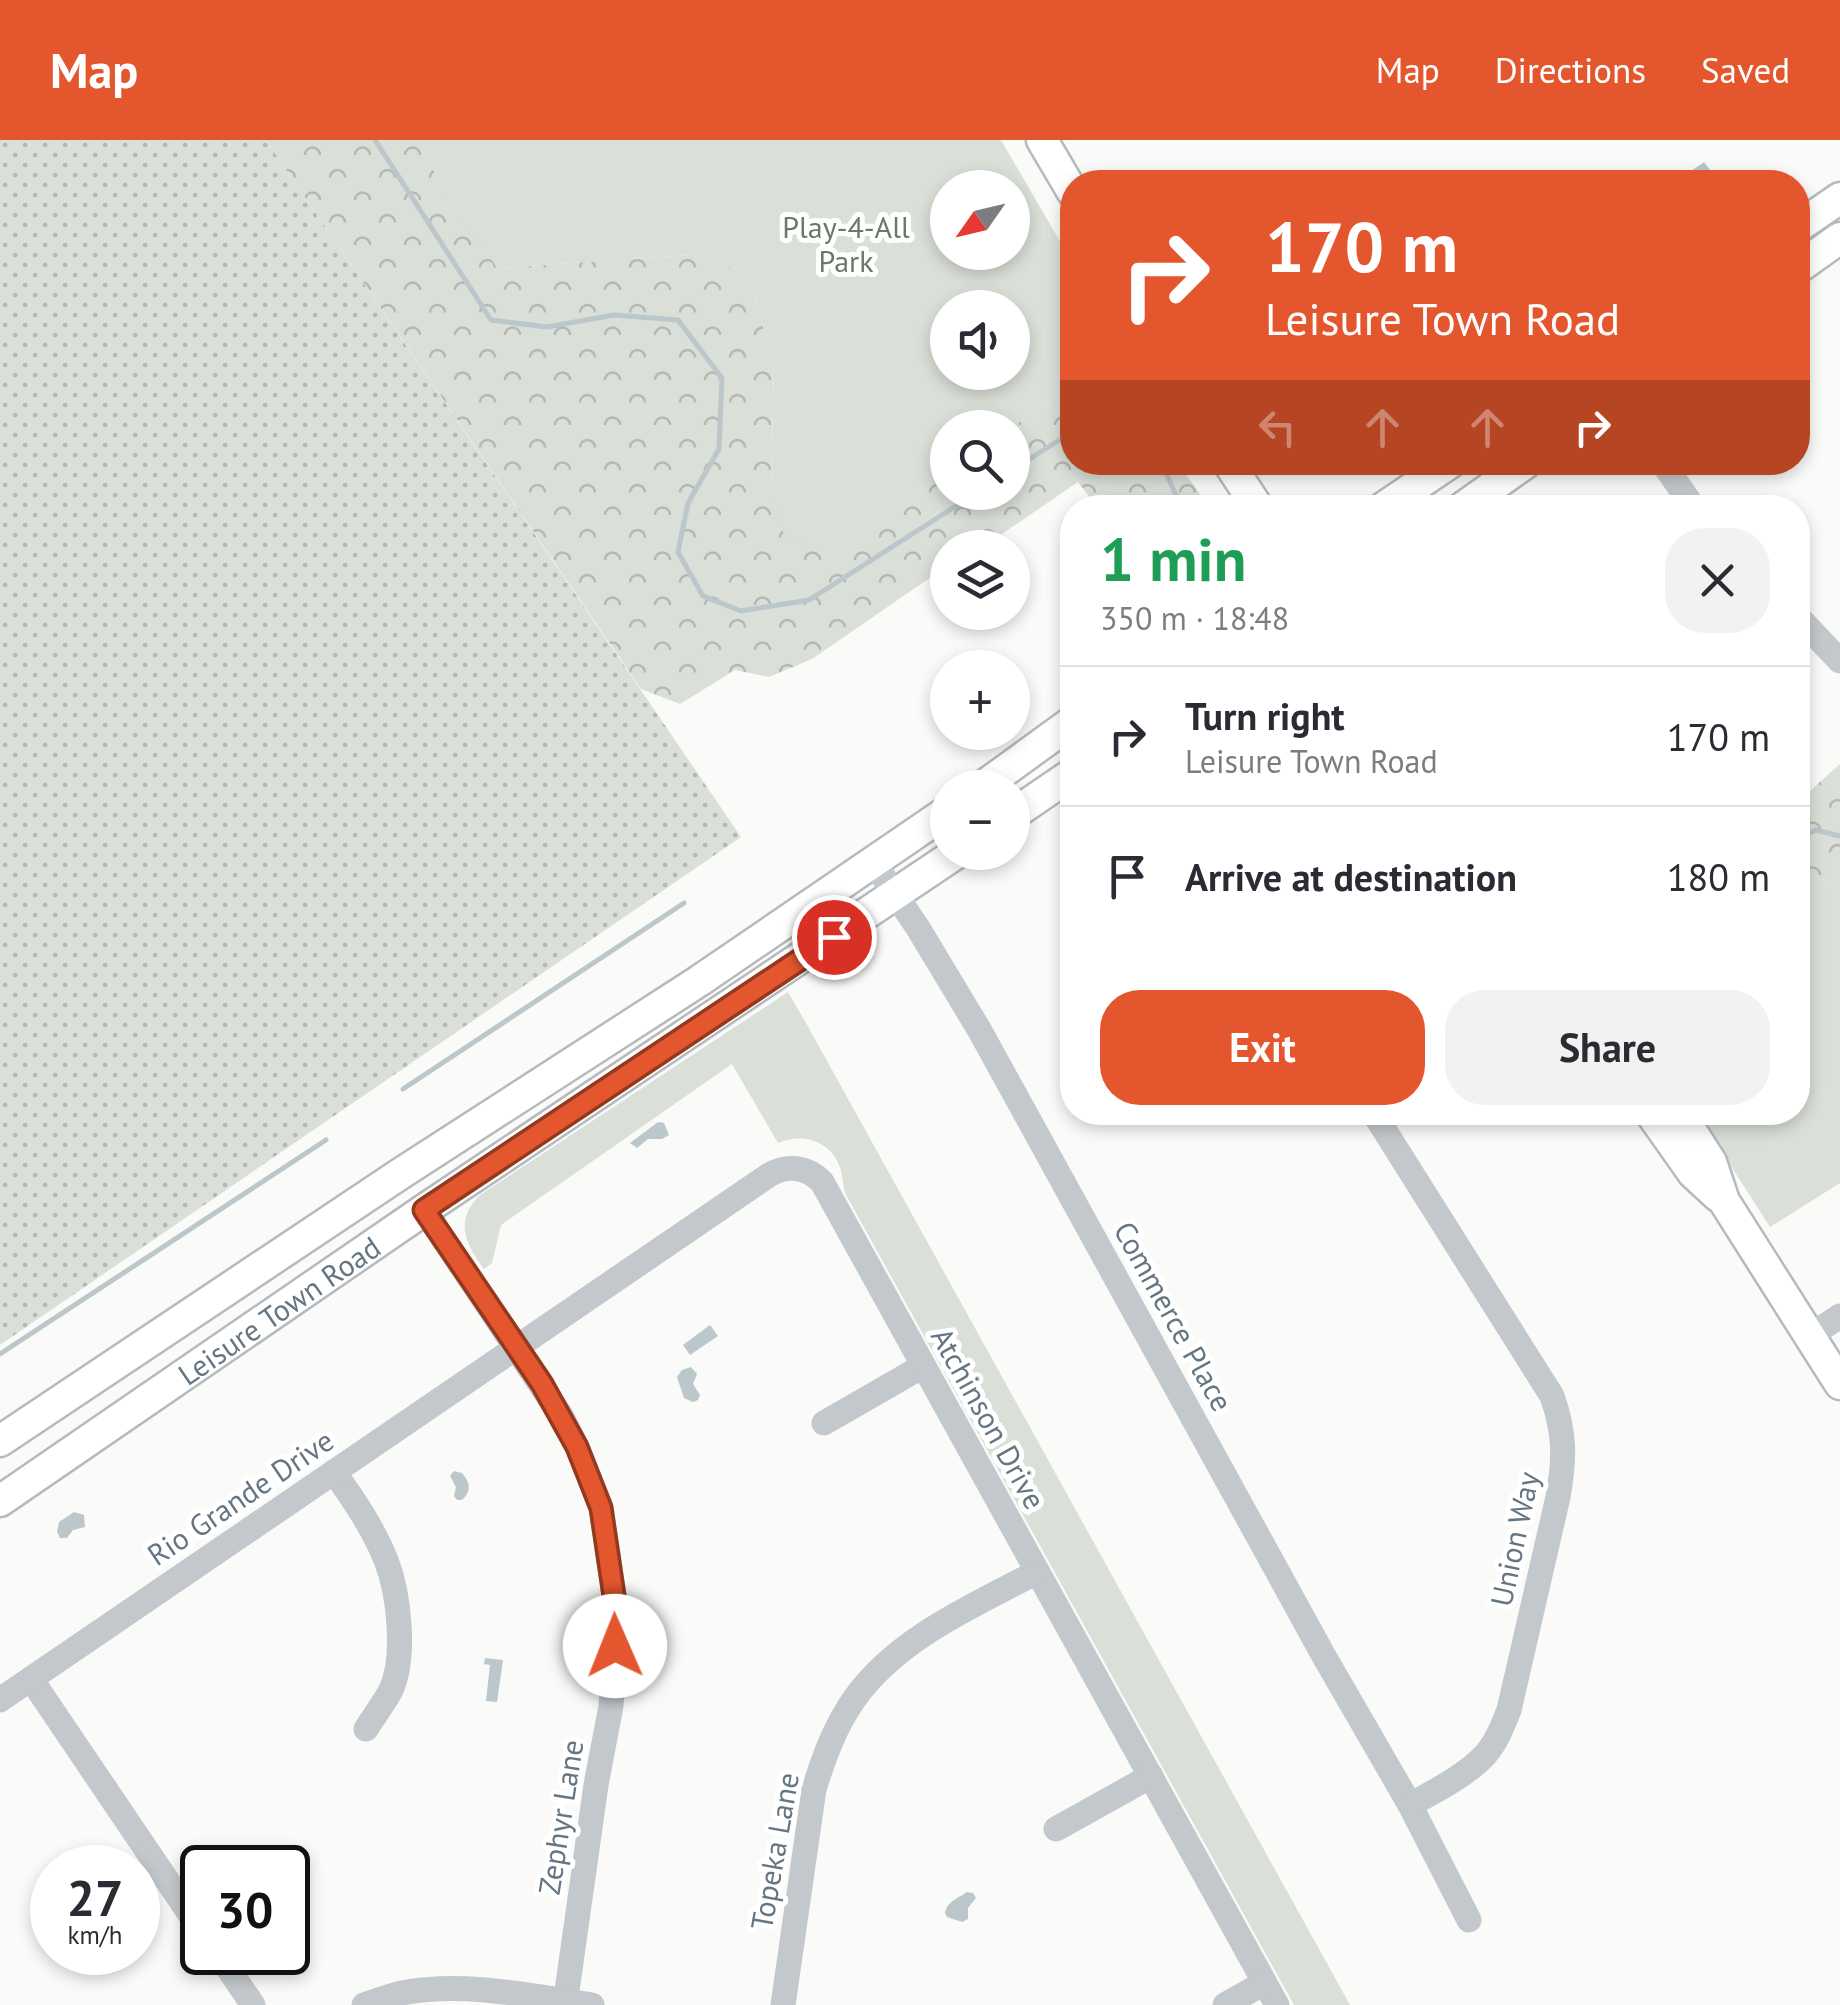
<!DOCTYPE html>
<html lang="en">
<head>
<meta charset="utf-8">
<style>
  :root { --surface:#fff; --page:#f2f2f3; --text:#2b2b33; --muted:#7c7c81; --line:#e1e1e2; --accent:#e4572e }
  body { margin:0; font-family:"PT Sans",sans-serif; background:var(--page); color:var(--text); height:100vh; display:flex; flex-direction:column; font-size:38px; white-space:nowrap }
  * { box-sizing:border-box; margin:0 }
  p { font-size:32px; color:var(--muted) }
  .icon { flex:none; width:55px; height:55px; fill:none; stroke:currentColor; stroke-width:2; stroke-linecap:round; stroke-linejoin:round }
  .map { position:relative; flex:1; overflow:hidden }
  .side { position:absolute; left:1060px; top:355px; width:750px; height:630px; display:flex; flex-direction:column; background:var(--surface); border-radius:40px; box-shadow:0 5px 15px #0003 }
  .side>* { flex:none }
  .top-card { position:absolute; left:1060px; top:30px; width:750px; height:305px; border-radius:40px; box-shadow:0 5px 15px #0003; background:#e4572e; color:#fff; overflow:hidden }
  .needle { width:65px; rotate:236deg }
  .tools { position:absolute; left:930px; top:30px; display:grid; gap:20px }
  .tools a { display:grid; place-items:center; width:100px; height:100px; border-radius:50%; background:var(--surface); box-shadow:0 5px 15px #0003; font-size:50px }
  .speed { position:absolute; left:30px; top:1705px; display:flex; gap:20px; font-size:50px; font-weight:700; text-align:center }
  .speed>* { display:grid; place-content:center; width:130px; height:130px; border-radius:50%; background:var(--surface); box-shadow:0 5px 15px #0003; line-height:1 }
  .speed small { font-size:25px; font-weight:400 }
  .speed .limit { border:5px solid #111; border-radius:15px; background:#fff; color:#111 }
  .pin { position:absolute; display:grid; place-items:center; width:85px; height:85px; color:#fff; margin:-42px; border:5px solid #fff; border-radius:50%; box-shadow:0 2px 10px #0007 }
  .me { position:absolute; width:110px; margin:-55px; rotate:359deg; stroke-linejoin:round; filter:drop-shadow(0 0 8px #0008) }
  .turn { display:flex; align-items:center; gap:35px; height:210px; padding:0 40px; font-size:45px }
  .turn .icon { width:130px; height:130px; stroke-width:2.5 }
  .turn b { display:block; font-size:70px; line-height:85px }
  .lanes { display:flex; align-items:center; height:95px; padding:0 40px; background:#0003; justify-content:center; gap:50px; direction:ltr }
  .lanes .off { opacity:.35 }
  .round { display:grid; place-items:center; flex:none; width:105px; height:105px; border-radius:40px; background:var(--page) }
  .summary { display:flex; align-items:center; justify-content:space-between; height:170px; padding:0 40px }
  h1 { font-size:60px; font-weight:700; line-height:75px; color:#1e9e55 }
  .cta { display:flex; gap:20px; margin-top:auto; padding:20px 40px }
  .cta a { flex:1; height:115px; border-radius:40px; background:var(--accent); color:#fff; font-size:40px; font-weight:700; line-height:115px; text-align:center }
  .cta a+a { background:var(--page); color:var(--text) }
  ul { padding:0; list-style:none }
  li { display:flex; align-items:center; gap:30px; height:140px; padding:0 40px; border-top:2px solid var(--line) }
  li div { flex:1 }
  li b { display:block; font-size:38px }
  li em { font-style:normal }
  header { display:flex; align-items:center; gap:60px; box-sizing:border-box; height:140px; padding:0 50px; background:var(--accent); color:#fff }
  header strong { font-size:48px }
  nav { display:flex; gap:55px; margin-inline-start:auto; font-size:35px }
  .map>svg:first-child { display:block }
  .grass { fill:url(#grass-dots) }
  .forest { fill:url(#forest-crowns) }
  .green { fill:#dadfd7; fill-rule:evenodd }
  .water { fill:#bbc7cb }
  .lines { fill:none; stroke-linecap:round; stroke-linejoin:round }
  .stream { stroke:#bbc7cb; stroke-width:5 }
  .major-casing { stroke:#b5babe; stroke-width:35 }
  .minor { stroke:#c3c8cc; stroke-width:25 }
  .major { stroke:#fff; stroke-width:30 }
  .route-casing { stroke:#94391e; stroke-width:25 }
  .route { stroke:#e4572e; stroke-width:18 }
  .labels { text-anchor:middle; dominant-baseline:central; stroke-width:10; stroke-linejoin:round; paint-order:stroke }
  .park-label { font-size:30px; fill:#687a64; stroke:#fff }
  .street-label { font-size:30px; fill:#657683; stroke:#fff }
</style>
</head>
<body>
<header>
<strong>Map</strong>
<nav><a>Map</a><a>Directions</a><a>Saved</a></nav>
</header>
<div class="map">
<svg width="1840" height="1865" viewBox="0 0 1840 1865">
  <defs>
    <pattern id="grass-dots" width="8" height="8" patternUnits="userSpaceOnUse" patternTransform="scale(2.5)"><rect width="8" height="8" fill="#dadfd7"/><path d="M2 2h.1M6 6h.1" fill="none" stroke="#b4b9b4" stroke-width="1.8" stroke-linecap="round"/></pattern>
    <pattern id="forest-crowns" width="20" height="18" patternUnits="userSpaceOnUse" patternTransform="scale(2.5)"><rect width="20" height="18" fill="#dadfd7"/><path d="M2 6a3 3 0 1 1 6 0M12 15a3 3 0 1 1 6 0" fill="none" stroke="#b4b9b4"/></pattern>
  </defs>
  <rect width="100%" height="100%" fill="#fafaf8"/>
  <polygon class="grass" points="0,0 266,0 741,697 0,1205"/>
  <g class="forest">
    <polygon points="266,0 414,0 498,128 690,115 748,132 774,226 771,351 821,412 829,412 947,332 948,352 1012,352 1012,287 1072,246 1072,322 1178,323 1209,367 1113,368 1111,364 1105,367 1097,367 1078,342 983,407 948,408 947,426 812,519 769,537 735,530 680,564 641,549"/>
    <polygon points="1840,624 1840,749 1829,741 1798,733 1798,660 1801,659"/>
  </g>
  <g class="green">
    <path d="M414,0h587l71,122v124l-60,41 -64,1 -1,44 -118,80h-8l-37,-17 -13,-44 3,-125 -26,-94 -58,-17 -193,13zM948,48h64v64h-64zM948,168h64v64h-64z"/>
    <polygon points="1798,733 1829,741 1840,749 1840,1043 1770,1087 1697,973 1798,972"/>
    <path d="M788,852l18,31 544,982h-56l-449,-812c-2,-8 -2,-17 -5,-25 -8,-27 -38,-36 -62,-25l-46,-79 -231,161 -9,38 -8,6c-19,-26 -30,-48 -4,-74z"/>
  </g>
  <g class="water">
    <polygon points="1704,22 1714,35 1703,42 1679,42 1678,40"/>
    <polygon points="658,982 664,983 669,995 662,999 648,999 637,1008 630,1003"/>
    <polygon points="710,1185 718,1196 690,1215 683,1205"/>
    <polygon points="691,1227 697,1234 693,1244 700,1255 698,1260 693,1262 684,1258 677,1237 682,1230"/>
    <path d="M454,1331l8,2c8,9 10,18 0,27h-5l-3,-4 2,-9 -6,-11z"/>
    <polygon points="74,1372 84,1375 85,1387 73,1390 67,1398 60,1398 57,1392 59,1382"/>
    <polygon points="485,1518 503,1520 497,1562 486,1561 490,1525 484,1524"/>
    <path d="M967,1752l6,1 3,5 -8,10v11l-6,3 -15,-5 -2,-4c2,-12 14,-15 22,-21z"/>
  </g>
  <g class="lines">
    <g class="stream">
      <polyline points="375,0 491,180 547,187 614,175 678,180 722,238 719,309 688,363 678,412 703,456 741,471 809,460 978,352"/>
      <polyline points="1161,322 1182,368"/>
      <polyline points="1012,330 1072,292"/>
      <polyline points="1522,368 1524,363"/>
      <polyline points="1798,698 1816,690 1840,696"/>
      <polyline points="403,949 684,763"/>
      <polyline points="0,1214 326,1000"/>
    </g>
    <g class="major-casing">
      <g id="major">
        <polyline points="1042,0 1072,51"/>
        <polyline points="1798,87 1840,58"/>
        <polyline points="1798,128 1840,98"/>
        <polyline points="1228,322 1258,368"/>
        <polyline points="1383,368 1451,322"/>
        <polyline points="1462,368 1527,322"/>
        <polyline points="981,648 1072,582"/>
        <polyline points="1012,675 1072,634"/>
        <polyline points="1650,972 1693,1033 1718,1056"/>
        <polyline points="1679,972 1711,1022 1724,1061 1840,1244"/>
        <polyline points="0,1301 400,1034 699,841 948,671"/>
        <path id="s1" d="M0,1361l424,-291 534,-358"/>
      </g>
    </g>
    <g class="minor">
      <polyline points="1662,322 1694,368"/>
      <polyline points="1798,477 1840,521"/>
      <polyline points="874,723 918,788 980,891 1325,1518 1410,1665 1469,1780"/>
      <path d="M1373,972l179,284c13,37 13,62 6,101l-49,213c-6,15 -12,31 -23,44 -19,21 -51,37 -76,51"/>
      <polyline points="424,1070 562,1277 577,1307 601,1367 617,1476 611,1566 596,1645 565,1865"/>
      <polyline points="1810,1196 1840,1176"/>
      <polyline points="824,1283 923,1226"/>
      <path d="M334,1332c20,28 39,56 52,88 13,33 20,97 5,130 -7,13 -17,26 -25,39"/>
      <polyline points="31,1539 202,1792"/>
      <path d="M0,1560l769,-525c19,-11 38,-8 53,7l455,823"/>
      <polyline points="1056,1689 1151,1636"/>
      <polyline points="217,1812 253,1865"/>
      <path d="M364,1865c12,-4 25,-9 38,-12 62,-12 129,3 190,12"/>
      <path d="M783,1865l31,-216c10,-32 21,-63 41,-91 43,-60 118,-92 182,-126"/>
      <polyline points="1225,1865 1264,1843"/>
    </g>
    <use href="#major" class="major"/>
  </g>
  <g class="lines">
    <g class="route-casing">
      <polyline id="route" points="615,1506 617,1476 601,1368 577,1307 542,1244 424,1070 834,797"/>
    </g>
    <use href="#route" class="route"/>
  </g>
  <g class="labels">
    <g class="park-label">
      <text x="846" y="86">Play-4-All<tspan x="846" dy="34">Park</tspan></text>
    </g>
    <g class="street-label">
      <text stroke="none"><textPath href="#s1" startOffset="338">Leisure Town Road</textPath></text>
      <text transform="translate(1174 1176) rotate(61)">Commerce Place</text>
      <text transform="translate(989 1278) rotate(61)">Atchinson Drive</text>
      <text transform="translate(240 1357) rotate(-34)">Rio Grande Drive</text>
      <text transform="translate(1514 1399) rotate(-78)">Union Way</text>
      <text transform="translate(560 1677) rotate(-81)">Zephyr Lane</text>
      <text transform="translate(774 1711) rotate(-80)">Topeka Lane</text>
    </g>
  </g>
</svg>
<div class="tools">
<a><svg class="needle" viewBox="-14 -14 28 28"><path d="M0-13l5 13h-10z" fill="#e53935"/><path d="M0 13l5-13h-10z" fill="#7c7c81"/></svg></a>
<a><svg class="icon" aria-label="sound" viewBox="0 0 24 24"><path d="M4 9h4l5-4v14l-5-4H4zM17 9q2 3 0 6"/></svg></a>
<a><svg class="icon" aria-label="search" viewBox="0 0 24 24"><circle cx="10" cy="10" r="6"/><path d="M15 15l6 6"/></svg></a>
<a><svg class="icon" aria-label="layers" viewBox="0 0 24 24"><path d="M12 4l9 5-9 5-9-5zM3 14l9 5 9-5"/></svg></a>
<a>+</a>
<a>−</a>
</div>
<div class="speed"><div>27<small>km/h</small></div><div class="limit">30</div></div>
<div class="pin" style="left:834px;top:797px;background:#d93025"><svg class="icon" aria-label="arrive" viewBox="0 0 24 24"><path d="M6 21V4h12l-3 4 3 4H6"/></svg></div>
<svg class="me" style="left:615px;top:1506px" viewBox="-20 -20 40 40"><circle r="19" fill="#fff"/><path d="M0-13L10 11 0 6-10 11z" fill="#e4572e"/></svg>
<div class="top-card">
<div class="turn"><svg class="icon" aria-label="right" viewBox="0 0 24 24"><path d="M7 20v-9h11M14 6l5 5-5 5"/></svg><div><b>170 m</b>Leisure Town Road</div></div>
<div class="lanes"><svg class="icon off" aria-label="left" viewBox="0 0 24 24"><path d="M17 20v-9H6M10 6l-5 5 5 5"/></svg><svg class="icon off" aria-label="ahead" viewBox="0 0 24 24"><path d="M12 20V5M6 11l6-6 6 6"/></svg><svg class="icon off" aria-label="ahead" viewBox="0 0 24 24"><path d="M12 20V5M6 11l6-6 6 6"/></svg><svg class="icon" aria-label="right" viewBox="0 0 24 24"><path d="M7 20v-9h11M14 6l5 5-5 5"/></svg></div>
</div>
<section class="side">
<div class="summary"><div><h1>1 min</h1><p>350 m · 18:48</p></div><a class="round"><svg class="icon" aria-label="close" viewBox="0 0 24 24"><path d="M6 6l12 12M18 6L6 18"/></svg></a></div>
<ul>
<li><svg class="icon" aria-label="right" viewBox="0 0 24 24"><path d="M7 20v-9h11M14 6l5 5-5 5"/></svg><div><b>Turn right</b><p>Leisure Town Road</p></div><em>170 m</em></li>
<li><svg class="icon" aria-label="arrive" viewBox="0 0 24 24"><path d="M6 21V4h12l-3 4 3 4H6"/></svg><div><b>Arrive at destination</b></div><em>180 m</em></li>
</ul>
<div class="cta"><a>Exit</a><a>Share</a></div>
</section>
</div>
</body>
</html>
